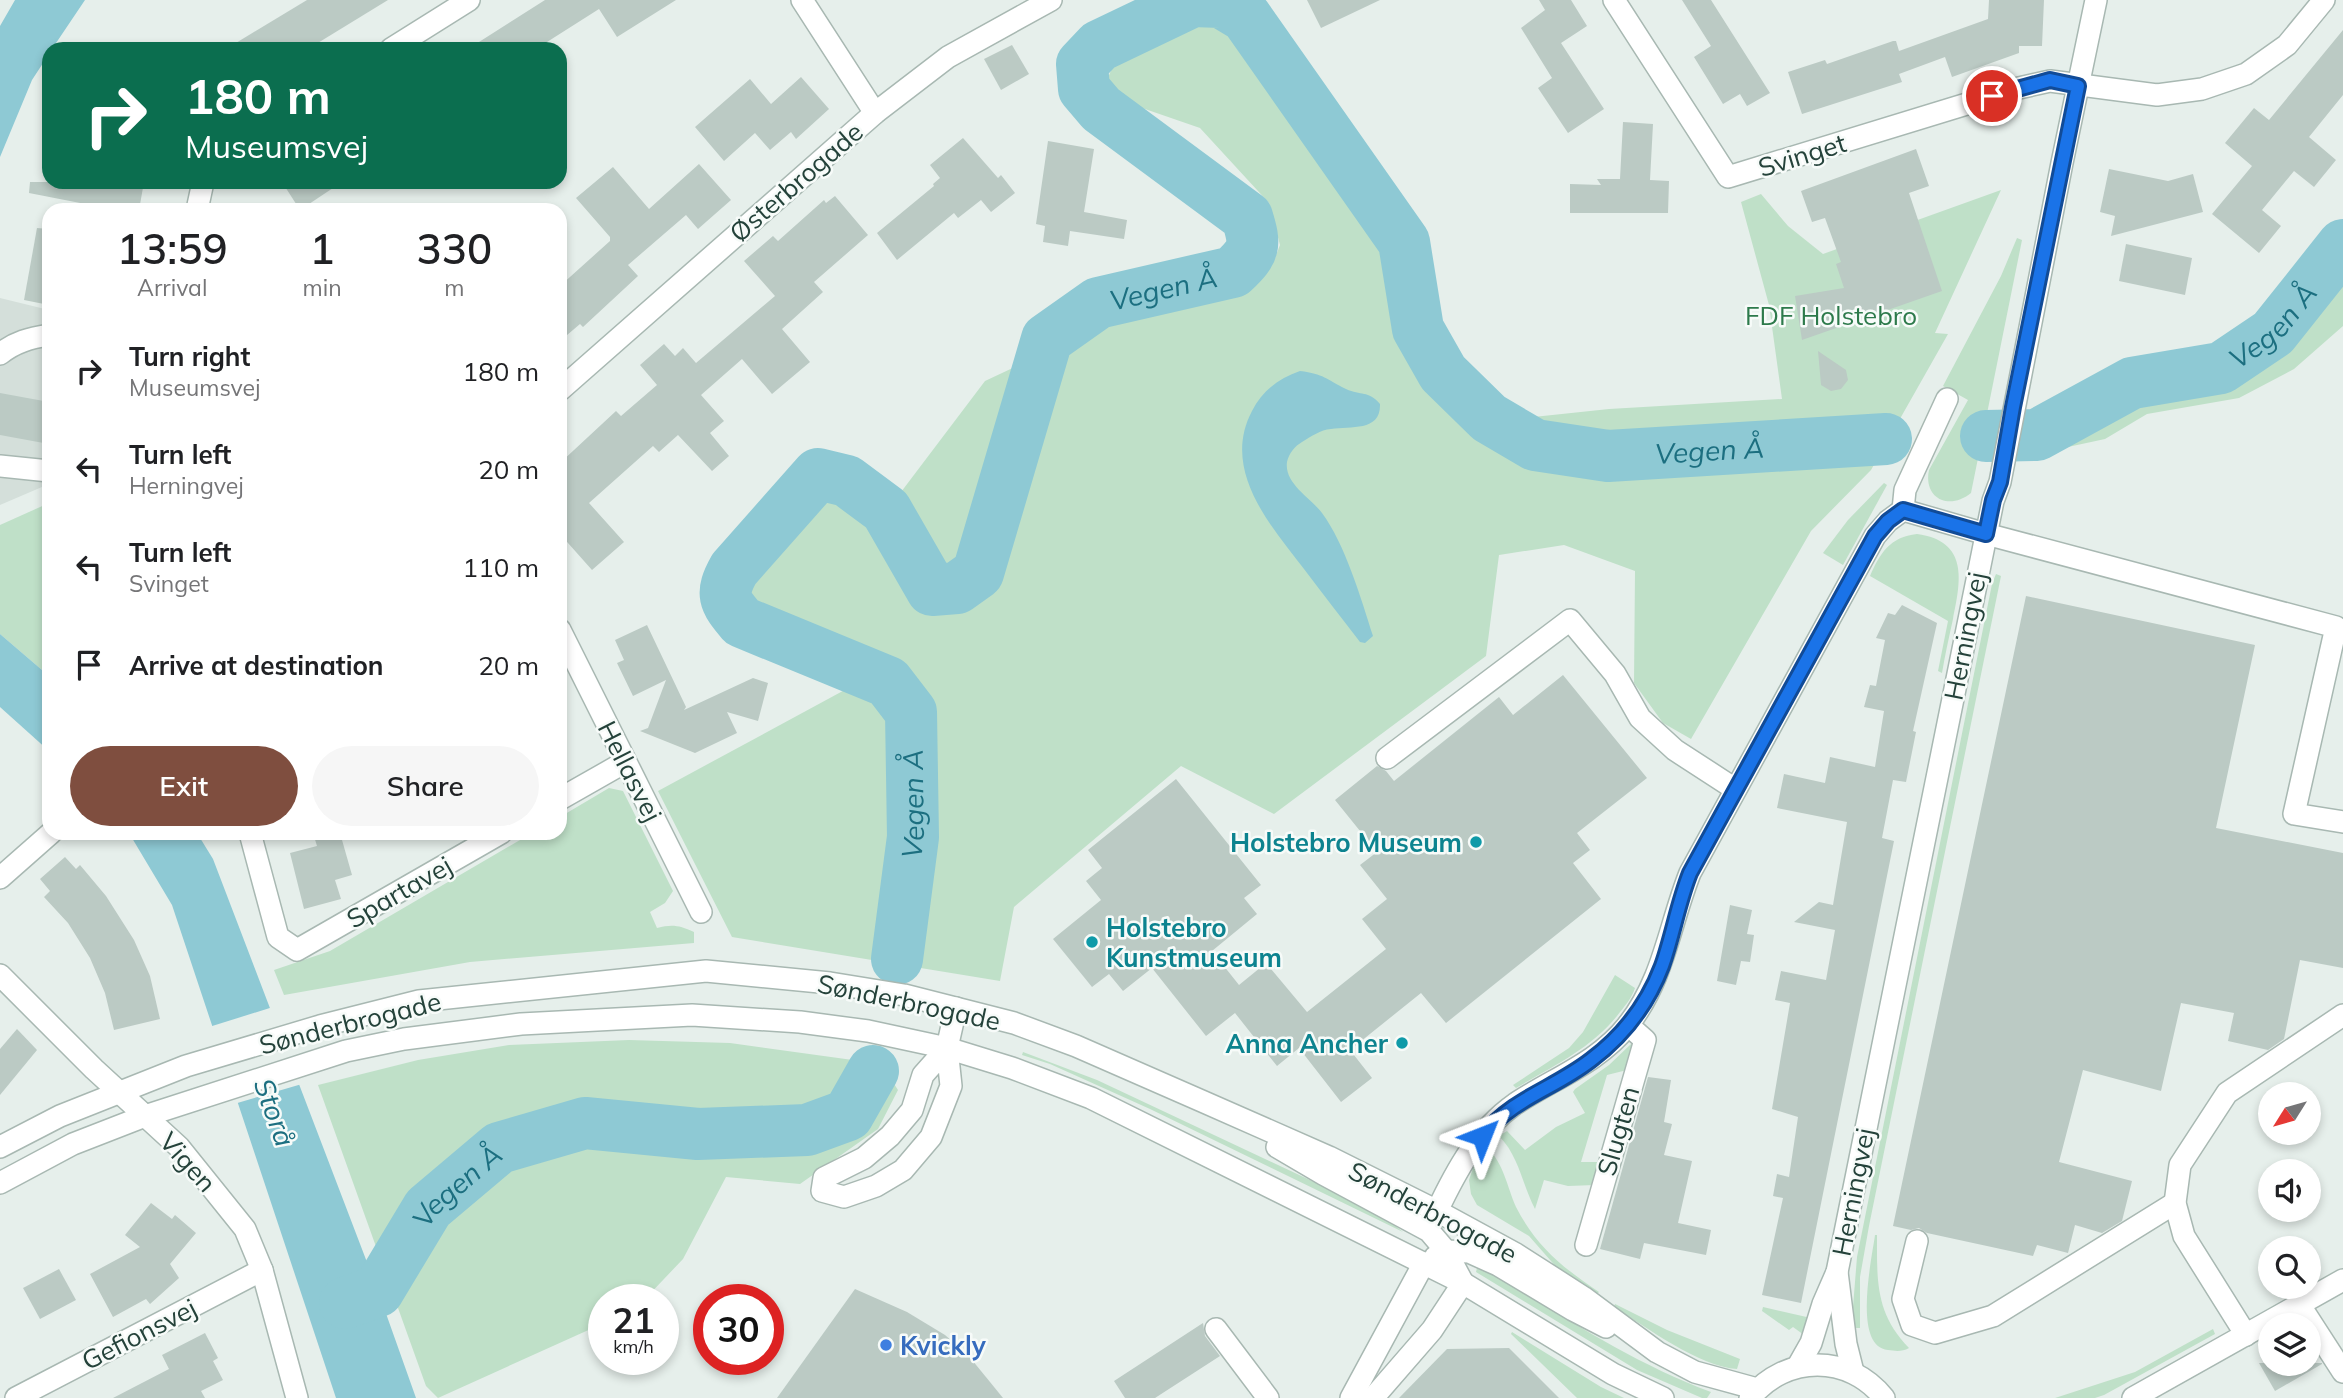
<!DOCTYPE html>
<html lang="en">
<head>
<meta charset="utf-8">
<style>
  :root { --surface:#fff; --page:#f6f6f6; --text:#202124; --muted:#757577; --accent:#7f4e3f }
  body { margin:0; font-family:Mulish,sans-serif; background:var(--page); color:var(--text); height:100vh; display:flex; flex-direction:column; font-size:26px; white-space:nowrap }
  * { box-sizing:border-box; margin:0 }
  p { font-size:23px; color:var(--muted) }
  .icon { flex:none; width:38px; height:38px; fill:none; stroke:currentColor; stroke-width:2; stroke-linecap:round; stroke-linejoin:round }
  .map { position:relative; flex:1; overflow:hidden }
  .drawer { position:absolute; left:42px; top:203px; width:525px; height:637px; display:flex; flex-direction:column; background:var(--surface); border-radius:21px; box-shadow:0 4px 10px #0003 }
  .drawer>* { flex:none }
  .top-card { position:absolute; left:42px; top:42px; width:525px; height:147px; border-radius:21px; box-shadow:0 4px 10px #0003; background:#0b6e4f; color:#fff; overflow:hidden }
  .needle { width:46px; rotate:233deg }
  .buttons { position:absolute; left:2258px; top:1082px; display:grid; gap:14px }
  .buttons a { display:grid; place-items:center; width:63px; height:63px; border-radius:50%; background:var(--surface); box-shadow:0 4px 10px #0003; font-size:35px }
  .speed { position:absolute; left:588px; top:1284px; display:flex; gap:14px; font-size:35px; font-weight:700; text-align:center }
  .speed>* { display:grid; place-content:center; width:91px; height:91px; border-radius:50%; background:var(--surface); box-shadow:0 4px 10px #0003; line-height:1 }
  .speed small { font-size:18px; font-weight:400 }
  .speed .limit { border:10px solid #d22; background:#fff; color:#111 }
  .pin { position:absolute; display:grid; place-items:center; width:60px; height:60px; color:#fff; margin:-30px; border:4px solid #fff; border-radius:50%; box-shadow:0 2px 7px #0007 }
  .me { position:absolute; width:77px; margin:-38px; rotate:45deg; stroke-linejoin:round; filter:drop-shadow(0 0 5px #0008) }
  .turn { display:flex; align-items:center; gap:24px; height:147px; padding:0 28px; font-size:32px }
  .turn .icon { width:91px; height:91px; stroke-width:2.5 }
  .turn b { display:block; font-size:49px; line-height:60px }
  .eta { display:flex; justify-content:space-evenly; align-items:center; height:119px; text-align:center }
  .eta b { font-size:42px; font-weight:600; line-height:49px }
  .primary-button { display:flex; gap:14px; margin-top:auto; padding:14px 28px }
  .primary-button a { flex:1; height:80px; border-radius:42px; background:var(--accent); color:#fff; font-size:28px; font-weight:600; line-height:80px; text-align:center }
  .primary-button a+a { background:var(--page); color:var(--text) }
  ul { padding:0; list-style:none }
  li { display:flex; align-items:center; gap:21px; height:98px; padding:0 28px }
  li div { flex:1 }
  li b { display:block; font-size:26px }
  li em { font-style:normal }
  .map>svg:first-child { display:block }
  .built { fill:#d4dfda }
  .green { fill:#bfe0c8 }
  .water { fill:#8ec9d4 }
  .pier { fill:#e6efeb }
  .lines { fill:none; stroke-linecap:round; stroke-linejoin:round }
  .river { stroke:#8ec9d4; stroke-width:52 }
  .building { fill:#bbcac4 }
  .minor-casing { stroke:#a8b8b2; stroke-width:24 }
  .minor { stroke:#fff; stroke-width:21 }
  .route-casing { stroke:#114b97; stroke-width:18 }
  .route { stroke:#1a73e8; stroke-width:12 }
  .culture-dot { fill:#0f9aa8; stroke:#f7fbf9; stroke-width:2.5 }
  .shop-dot { fill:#3f7fe0; stroke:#f7fbf9; stroke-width:2.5 }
  .labels { text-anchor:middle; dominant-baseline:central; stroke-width:5; stroke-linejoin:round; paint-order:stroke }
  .street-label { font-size:26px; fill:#24423a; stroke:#f7fbf9 }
  .park-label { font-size:26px; fill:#2d7a4b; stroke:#f7fbf9 }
  .culture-label { font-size:26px; font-weight:bold; fill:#0d838f; stroke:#f7fbf9; text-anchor:end }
  .shop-label { font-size:26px; font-weight:bold; fill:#366cbe; stroke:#f7fbf9; text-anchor:start }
  .water-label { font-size:28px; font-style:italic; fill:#1c6f80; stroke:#f7fbf9 }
</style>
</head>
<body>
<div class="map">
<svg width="2343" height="1398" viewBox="0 0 2343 1398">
  <rect width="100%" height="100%" fill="#e6efeb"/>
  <polygon class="built" points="0,298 49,310 49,484 0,505"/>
  <g class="green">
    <polygon points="1194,18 1234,29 1387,235 1433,380 1475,423 1609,409 1782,399 1769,305 1741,202 1761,194 1788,226 1823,254 2001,190 1935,333 1948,334 1871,470 1811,531 1691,739 1663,723 1634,683 1635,571 1564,545 1499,555 1486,656 1274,814 1181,766 1014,907 1000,981 732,937 658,791 852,686 757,613 745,584 816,499 895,500 985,381 1107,324 1254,281 1275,258 1280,245 1269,203 1200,128 1116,99 1107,80 1115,61"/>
    <path d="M2017,238l5,2 -51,253c-22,18 -48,5 -42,-23l39,-70 -25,-14 58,-110z"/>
    <polygon points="2343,273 2343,326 2294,369 2239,398 2147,414 2105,439 2031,455 2050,443 2080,436 2114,410 2149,397 2232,384 2291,344"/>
    <polygon points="1884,483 1887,485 1843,565 1823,553 1848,520"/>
    <polygon points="49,503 49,676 0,634 0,525"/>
    <path d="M1917,534c52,7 44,47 36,85 -4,18 -8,36 -11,54l-4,-2 10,-50 -78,-45c10,-23 20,-39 47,-42z"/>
    <polygon points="1996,574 2001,576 1869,1226 1860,1277 1860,1328 1855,1328 1853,1307 1857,1257 1992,584"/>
    <path d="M609,788l14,3 50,100 -8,12 -15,9 7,16c15,-4 22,-3 37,4v11l-224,19 -186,33 -10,-25 56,-19 202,-118h28v-16z"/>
    <path d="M1615,975l20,13c-3,10 -11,19 -18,28 -28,34 -64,50 -101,72l-3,-3 56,-37 14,-16z"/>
    <polygon points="629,1040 730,1043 860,1061 885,1070 898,1090 878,1129 800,1184 726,1177 683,1259 644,1300 604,1300 604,1323 438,1398 426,1386 318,1085 418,1060 509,1045"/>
    <path d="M1631,1044l3,2 -7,24 -20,5 -26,87h19l-5,23 -27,1 -24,-6 -9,29c-13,-25 -16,-53 -36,-73l8,-5 18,19 31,-23 29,-14 -12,-21 2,-3 34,-24z"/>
    <polygon points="1023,1052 1097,1080 1378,1212 1403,1232 1150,1109 1050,1064 1022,1055"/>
    <path d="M1488,1148c16,17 19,38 28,59 20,39 47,61 83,85l-2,2 -39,-25 -29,-33 -52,-31 -6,-11 -2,-14 5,-15z"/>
    <path d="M1875,1235h2c0,45 -2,78 32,113 -7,4 -14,3 -21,2 -36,-3 -16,-92 -13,-115z"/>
    <path d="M1477,1268l13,4c72,44 141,90 221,120l-4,6h-5l-65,-28 -161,-98z"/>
    <path d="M1615,1304l52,26 73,29 -3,10c-37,-2 -91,-42 -123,-62z"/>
    <polygon points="1763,1307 1811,1318 1804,1335 1793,1327 1789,1330 1762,1311"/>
    <polygon points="2213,1329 2215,1334 2104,1395 2095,1398 2055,1398 2135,1372"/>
    <polygon points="1512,1332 1601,1387 1624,1398 1577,1398 1511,1334"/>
  </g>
  <g class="water">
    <polygon points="15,0 85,0 52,49 49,49 49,54 32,80 0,157 0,26"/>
    <path d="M1300,371c24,3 26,8 46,18 15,7 22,1 34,15 1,28 -29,22 -49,25 -11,1 -19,7 -29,13 -7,4 -13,11 -15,20 -3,22 24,36 35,51 23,31 39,85 51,123l-8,7 -5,-1c-19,-25 -38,-49 -56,-73 -34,-44 -83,-99 -52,-158 10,-20 27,-33 48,-40z"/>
    <polygon points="0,634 49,676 49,751 0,707"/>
    <polygon points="129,833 197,833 213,859 378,1291 416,1398 336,1398 172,905"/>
  </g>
  <polygon class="pier" points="273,1007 302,1084 234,1104 209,1027"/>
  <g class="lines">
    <g class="river">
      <path id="s1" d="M1986,436l51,-1 95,-52 89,-15 52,-35 70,-88"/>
      <path id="s2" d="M897,959l16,-122 -2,-125 -23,-30 -146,-60c-18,-21 -22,-28 -8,-53l84,-95 29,7 39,29 46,80 25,-2 21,-15 69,-234 51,-36 135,-31c22,-21 23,-26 14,-55l-146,-108 -17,-20 -2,-25 17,-18 94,-45 28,1 25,15 158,225 14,87 25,44 46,45 46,27 73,11 278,-17"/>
      <path id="s3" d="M345,1303l33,-12 50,-83 71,-60 86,-25 113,11 109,-4 41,-15 25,-44"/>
    </g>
  </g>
  <g class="building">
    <polygon points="307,0 388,0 308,49 226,49"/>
    <polygon points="545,0 676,0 617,37 599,9 536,49 468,49"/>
    <polygon points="1307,0 1380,0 1321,28"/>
    <polygon points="1539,0 1571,0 1587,26 1561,43 1604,109 1568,133 1538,88 1552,78 1521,28 1545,10"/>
    <polygon points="1682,0 1711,0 1770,93 1747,106 1740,94 1723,104 1694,57 1711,46"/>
    <polygon points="1989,0 2044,0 2042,46 2019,46 2019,53 1952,77 1945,57 1899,74 1902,82 1802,114 1788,72 1825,60 1827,64 1893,41 1896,41 1899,51 1988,19"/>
    <polygon points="2343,30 2343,95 2309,137 2336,160 2314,187 2294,171 2262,210 2281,226 2259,253 2212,214 2252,166 2225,143 2254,108 2269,120"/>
    <polygon points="1012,45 1029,74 1001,90 984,59"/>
    <polygon points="801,77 829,109 796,139 791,132 770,150 755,133 724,161 695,127 750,79 771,104"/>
    <polygon points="1623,122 1653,124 1650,180 1669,181 1668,213 1570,213 1570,184 1601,185 1597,179 1620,179"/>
    <polygon points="963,138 998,178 1001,175 1015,193 991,212 981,200 958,218 954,213 897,260 877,233 934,186 933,184 940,178 930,165"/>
    <polygon points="1048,141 1094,149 1084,212 1127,220 1124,239 1070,231 1068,246 1043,242 1045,226 1036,224"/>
    <polygon points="1916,149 1929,186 1909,193 1942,291 1802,340 1795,296 1844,288 1836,264 1841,262 1825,218 1812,222 1801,191"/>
    <polygon points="699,164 731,200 698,229 686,215 628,265 638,276 583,327 580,324 560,341 560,286 610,241 610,237 576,198 613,167 649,209"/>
    <polygon points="2109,169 2168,181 2193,174 2203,212 2111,236 2115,216 2100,212"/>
    <polygon points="30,182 144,182 139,210 116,210 29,193"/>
    <polygon points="282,182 342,182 300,210"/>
    <polygon points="835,196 868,235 814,282 823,292 782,329 810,362 772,394 742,359 701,395 724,421 710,433 729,456 712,471 678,435 659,452 653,446 589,503 624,542 592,570 560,534 560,463 616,411 621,416 657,385 640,365 664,344 675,356 683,348 696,363 775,296 744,261 773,236 778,241 824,200 826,203"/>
    <polygon points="37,228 49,229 49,305 24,300"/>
    <polygon points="2126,244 2192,258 2185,295 2119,281"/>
    <polygon points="1818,351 1846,370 1848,380 1841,389 1831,391 1821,385"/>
    <polygon points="0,393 49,402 49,444 0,435"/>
    <polygon points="2026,596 2255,645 2216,828 2343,853 2343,968 2300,960 2284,1039 2268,1050 2228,1041 2234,1013 2181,1003 2161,1091 2083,1070 2059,1162 2132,1181 2122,1221 2102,1233 2075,1225 2068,1253 2037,1245 2033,1256 1927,1233 1919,1228 1911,1230 1893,1226"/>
    <polygon points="1902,605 1937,623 1913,731 1916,732 1906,782 1893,780 1882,838 1894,841 1801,1303 1762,1295 1783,1198 1773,1196 1777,1174 1789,1177 1798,1117 1772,1109 1790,1003 1775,1000 1781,971 1826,980 1835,930 1794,922 1819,902 1833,905 1847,822 1777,808 1784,774 1825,783 1830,757 1875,767 1884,711 1864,707 1870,685 1876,686 1885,640 1876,638 1888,613 1895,615"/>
    <polygon points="647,625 686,707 684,710 753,678 768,683 758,721 727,712 737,733 695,753 640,731 648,728 666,680 633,696 617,663 624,660 615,640"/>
    <polygon points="1563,675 1647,778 1577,833 1590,850 1573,863 1601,899 1446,1023 1421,993 1350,1050 1372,1078 1341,1102 1299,1048 1277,1066 1235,1013 1206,1036 1152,968 1123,991 1109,974 1092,987 1053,939 1101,900 1086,881 1102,868 1088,850 1176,779 1261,885 1244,898 1257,914 1212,951 1239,985 1266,963 1307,1012 1386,949 1362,919 1387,899 1360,865 1377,852 1335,800 1377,766 1386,771 1394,781 1499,697 1513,715"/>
    <polygon points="313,833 340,833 352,875 335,880 341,899 304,909 290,853 317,846"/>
    <polygon points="65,857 76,869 80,865 106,896 134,940 150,976 160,1019 114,1030 105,993 90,958 68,923 44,897 50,891 40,879"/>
    <polygon points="1730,905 1752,910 1747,934 1754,935 1750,962 1741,961 1736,985 1717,981"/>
    <polygon points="17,1029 37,1050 0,1095 0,1049"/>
    <polygon points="1648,1077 1671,1080 1664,1122 1672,1124 1664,1155 1692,1161 1678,1223 1711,1230 1706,1255 1644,1243 1640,1259 1600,1249"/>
    <polygon points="151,1203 172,1219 175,1215 196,1233 170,1264 179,1278 150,1304 146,1299 113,1317 90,1274 140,1247 125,1235"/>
    <polygon points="59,1269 76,1300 40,1319 23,1288"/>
    <polygon points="855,1289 907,1312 945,1335 968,1355 1003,1398 777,1398"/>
    <polygon points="1203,1323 1205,1336 1220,1356 1155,1398 1125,1398 1114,1381"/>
    <polygon points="205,1333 218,1358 213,1361 223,1380 201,1391 205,1398 113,1398 169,1369 162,1355"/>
    <polygon points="1509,1348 1559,1398 1399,1398 1447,1349"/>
    <polygon points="2259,1363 2322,1363 2322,1364 2275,1391"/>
  </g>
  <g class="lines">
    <g class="minor-casing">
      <g id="minor">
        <polyline points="802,0 875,113"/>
        <polyline points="1614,0 1728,177 2019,88 2050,81 2157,95 2202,89 2246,74 2287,45 2324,0"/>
        <polyline points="391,49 469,0"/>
        <polyline points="197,210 203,182"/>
        <path d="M0,354c15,-12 30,-16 49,-19"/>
        <polyline points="560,390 875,113 948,57 1051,0"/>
        <polyline points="0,466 49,471"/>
        <polyline points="1903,510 1905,490 1947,399"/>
        <polyline points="560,630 701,912"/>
        <polyline points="1387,758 1570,620 1615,674 1640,718 1675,750 1735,789"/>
        <polyline points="560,799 625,762"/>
        <polyline points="250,833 278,937 297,950 501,833"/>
        <polyline points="0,878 51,833"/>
        <polyline points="0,975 94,1069 179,1147 245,1229 262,1270 297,1398"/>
        <polyline points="947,1048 923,1075 912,1110 890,1136 864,1158 824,1178 822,1191 844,1197 876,1186 903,1170 931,1137 951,1086 947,1048 956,1008"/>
        <polyline points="0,1147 60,1116 186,1066 320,1026 419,1001 706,971 830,983 904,995 1014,1023 1076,1046 1204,1102 1329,1157 1437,1211 1516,1254 1583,1297 1657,1352 1695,1372 1757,1389"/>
        <polyline points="1277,1147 1323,1174 1429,1231 1446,1251 1463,1283"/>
        <polyline points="0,1183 73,1144 145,1116 346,1051 404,1039 521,1024 692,1015 800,1022 868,1031 947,1048 1012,1068 1091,1098 1463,1283 1613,1374 1663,1398"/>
        <path d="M1437,1211c19,-40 41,-81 78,-107 39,-26 83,-41 113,-79 36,-46 41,-99 62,-152l185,-337 13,-15 15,-11 83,24 350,93 -42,187 49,8"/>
        <polyline points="1917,1241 1903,1299 1912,1325 1935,1333 1993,1316 2175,1203"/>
        <polyline points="1586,1245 1645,1040 1628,1025"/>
        <polyline points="1435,1257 1446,1251 1469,1252 1498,1265 1573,1310 1606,1327"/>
        <polyline points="1837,1272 1846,1344 1853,1372"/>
        <polyline points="2299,1304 2343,1372"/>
        <polyline points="1216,1329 1268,1398"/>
        <polyline points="2246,1335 2184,1236 2175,1203 2180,1165 2227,1093 2343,1015"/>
        <polyline points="1798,1366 1811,1343 1823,1304 1837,1272 1993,501 2000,482 2062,163 2096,0"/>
        <polyline points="16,1398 262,1270"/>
        <polyline points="1351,1398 1424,1263"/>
        <polyline points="1373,1398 1432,1330 1463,1283"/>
        <path d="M1750,1398c36,-44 99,-44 134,0"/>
        <polyline points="2133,1398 2343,1280"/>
      </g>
    </g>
    <use href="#minor" class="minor"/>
  </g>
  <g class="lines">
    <g class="route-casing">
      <path id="route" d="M1482,1136c34,-40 70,-46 109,-76 32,-24 57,-57 71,-94 11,-31 16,-63 28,-93l185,-337 13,-15 15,-11 83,24 7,-34 7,-18 13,-75 65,-321 -28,-6 -58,16"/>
    </g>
    <use href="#route" class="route"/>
  </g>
  <g class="culture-dot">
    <circle cx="1476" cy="842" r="7"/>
    <circle cx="1092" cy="942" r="7"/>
    <circle cx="1402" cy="1043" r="7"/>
  </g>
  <circle class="shop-dot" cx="886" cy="1345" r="7"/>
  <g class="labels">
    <g class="street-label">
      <text transform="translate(1802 155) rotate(-17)">Svinget</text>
      <text transform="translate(796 182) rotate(-41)">Østerbrogade</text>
      <text transform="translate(1965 636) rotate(-79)">Herningvej</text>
      <text transform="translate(630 771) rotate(63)">Hellasvej</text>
      <text transform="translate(399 892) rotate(-30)">Spartavej</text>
      <text transform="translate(909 1002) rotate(12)">Sønderbrogade</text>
      <text transform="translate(350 1023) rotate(-14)">Sønderbrogade</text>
      <text transform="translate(1618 1131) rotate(-74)">Slugten</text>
      <text transform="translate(188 1162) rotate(48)">Vigen</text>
      <text transform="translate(1853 1192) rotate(-79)">Herningvej</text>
      <text transform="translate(1433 1212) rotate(28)">Sønderbrogade</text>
      <text transform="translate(139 1334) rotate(-27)">Gefionsvej</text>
    </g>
    <g class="park-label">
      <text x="1831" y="315">FDF Holstebro</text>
    </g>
    <g class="culture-label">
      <text x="1462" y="842">Holstebro Museum</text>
      <text x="1106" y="927" text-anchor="start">Holstebro<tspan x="1106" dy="30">Kunstmuseum</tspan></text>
      <text x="1388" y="1043">Anna Ancher</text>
    </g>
    <g class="shop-label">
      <text x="900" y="1345">Kvickly</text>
    </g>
    <g class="water-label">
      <text stroke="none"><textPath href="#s2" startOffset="1225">Vegen Å</textPath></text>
      <text stroke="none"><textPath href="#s1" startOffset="317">Vegen Å</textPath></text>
      <text stroke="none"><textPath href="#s2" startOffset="2485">Vegen Å</textPath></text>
      <text stroke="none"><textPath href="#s2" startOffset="156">Vegen Å</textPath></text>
      <text transform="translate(275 1112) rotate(70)">Storå</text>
      <text stroke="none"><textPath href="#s3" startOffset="168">Vegen Å</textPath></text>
    </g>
  </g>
</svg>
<div class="buttons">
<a><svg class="needle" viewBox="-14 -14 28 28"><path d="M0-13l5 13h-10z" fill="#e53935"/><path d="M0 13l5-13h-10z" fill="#757577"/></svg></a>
<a><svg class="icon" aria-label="sound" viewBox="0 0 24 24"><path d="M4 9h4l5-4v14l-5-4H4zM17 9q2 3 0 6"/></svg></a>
<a><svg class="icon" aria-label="search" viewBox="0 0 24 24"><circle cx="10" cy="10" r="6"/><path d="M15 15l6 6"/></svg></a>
<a><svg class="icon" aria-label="layers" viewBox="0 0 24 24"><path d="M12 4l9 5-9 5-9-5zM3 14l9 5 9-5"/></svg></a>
</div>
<div class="speed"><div>21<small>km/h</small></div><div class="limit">30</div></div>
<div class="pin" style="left:1992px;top:96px;background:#d93025"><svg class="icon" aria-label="arrive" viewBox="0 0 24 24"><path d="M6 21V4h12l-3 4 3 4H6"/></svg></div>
<svg class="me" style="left:1482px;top:1136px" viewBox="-20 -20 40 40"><path d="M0-17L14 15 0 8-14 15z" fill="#1a73e8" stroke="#fff" stroke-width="4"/></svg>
<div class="top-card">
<div class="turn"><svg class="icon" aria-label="right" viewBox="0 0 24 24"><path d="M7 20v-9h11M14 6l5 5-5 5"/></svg><div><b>180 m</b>Museumsvej</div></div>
</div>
<section class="drawer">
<div class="eta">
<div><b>13:59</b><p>Arrival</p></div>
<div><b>1</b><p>min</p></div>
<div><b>330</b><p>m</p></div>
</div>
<ul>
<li><svg class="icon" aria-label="right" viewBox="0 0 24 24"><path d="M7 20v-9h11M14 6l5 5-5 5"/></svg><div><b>Turn right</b><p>Museumsvej</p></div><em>180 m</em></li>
<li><svg class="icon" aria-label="left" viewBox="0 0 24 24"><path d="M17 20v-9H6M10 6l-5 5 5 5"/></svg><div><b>Turn left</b><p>Herningvej</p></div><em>20 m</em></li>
<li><svg class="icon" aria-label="left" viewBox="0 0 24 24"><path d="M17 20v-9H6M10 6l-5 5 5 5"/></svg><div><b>Turn left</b><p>Svinget</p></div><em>110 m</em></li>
<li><svg class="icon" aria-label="arrive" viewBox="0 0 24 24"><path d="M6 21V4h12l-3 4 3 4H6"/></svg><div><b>Arrive at destination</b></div><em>20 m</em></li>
</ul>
<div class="primary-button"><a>Exit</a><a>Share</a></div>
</section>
</div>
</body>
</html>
